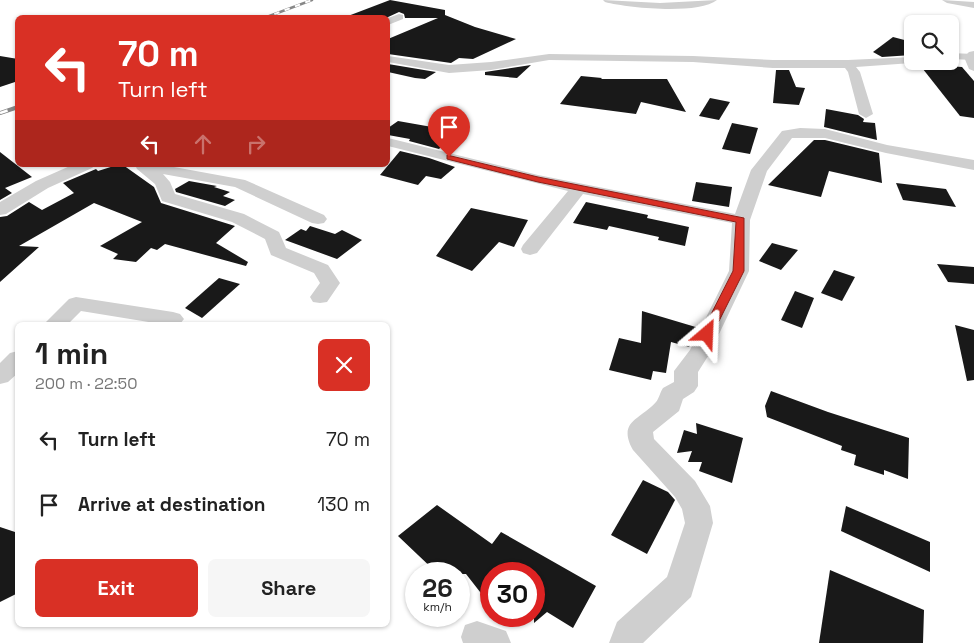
<!DOCTYPE html>
<html lang="en">
<head>
<meta charset="utf-8">
<style>
  :root { --surface:#fff; --page:#f6f6f6; --text:#222; --muted:#767676; --accent:#d93025 }
  body { margin:0; font-family:"Space Grotesk",sans-serif; background:var(--page); color:var(--text); height:100vh; display:flex; flex-direction:column; font-size:19px; white-space:nowrap }
  * { box-sizing:border-box; margin:0 }
  p { font-size:16px; color:var(--muted) }
  .icon { flex:none; width:28px; height:28px; fill:none; stroke:currentColor; stroke-width:2; stroke-linecap:round; stroke-linejoin:round }
  .map { position:relative; flex:1; overflow:hidden }
  .drawer { position:absolute; left:15px; top:322px; width:375px; height:305px; display:flex; flex-direction:column; background:var(--surface); border-radius:8px; box-shadow:0 1px 4px #0004 }
  .drawer>* { flex:none }
  .banner { position:absolute; left:15px; top:15px; width:375px; height:152px; border-radius:8px; box-shadow:0 1px 4px #0004; background:#d93025; color:#fff; overflow:hidden }
  .controls { position:absolute; left:904px; top:15px; display:grid; gap:10px }
  .controls a { display:grid; place-items:center; width:55px; height:55px; border-radius:8px; background:var(--surface); box-shadow:0 1px 4px #0004; font-size:25px }
  .speed { position:absolute; left:405px; top:562px; display:flex; gap:10px; font-size:25px; font-weight:700; text-align:center }
  .speed>* { display:grid; place-content:center; width:65px; height:65px; border-radius:50%; background:var(--surface); box-shadow:0 1px 4px #0004; line-height:1 }
  .speed small { font-size:12px; font-weight:400 }
  .speed .limit { border:8px solid #d22; background:#fff; color:#111 }
  .pin { position:absolute; display:grid; place-items:center; width:42px; height:42px; color:#fff; margin:-51px -21px; border-radius:50% 50% 50% 0; rotate:-45deg; box-shadow:0 0 5px #0007 }
  .pin .icon { rotate:45deg }
  .me { position:absolute; width:55px; margin:-28px; rotate:26deg; stroke-linejoin:round; filter:drop-shadow(0 0 4px #0008) }
  .turn { display:flex; align-items:center; gap:18px; height:105px; padding:0 20px; font-size:22px }
  .turn .icon { width:65px; height:65px; stroke-width:2.5 }
  .turn b { display:block; font-size:35px; line-height:42px }
  .lanes { display:flex; align-items:center; height:48px; padding:0 20px; background:#0003; justify-content:center; gap:25px; direction:ltr }
  .lanes .off { opacity:.35 }
  .round { display:grid; place-items:center; flex:none; width:52px; height:52px; border-radius:8px; background:var(--page) }
  .headline { display:flex; align-items:center; justify-content:space-between; height:85px; padding:0 20px }
  h1 { font-size:30px; font-weight:800; line-height:38px }
  .cta { display:flex; gap:10px; margin-top:auto; padding:10px 20px }
  .cta a { flex:1; height:58px; border-radius:8px; background:var(--accent); color:#fff; font-size:20px; font-weight:800; line-height:58px; text-align:center }
  .cta a+a { background:var(--page); color:var(--text) }
  ul { padding:0; list-style:none }
  li { display:flex; align-items:center; gap:15px; height:65px; padding:0 20px }
  li div { flex:1 }
  li b { display:block; font-size:19px }
  li em { font-style:normal }
  .map>svg:first-child { display:block }
  .building { fill:#191919 }
  .lines { fill:none; stroke-linecap:round; stroke-linejoin:round }
  .minor { fill:#cfcfcf; fill-rule:evenodd }
  .tertiary { fill:#cfcfcf; fill-rule:evenodd }
  .rail-far1-casing { stroke:#878787; stroke-width:2.5 }
  .rail-casing { stroke:#878787; stroke-width:4 }
  .rail-far1 { stroke:#fff; stroke-width:2; stroke-dasharray:5.5; stroke-linecap:butt }
  .rail { stroke:#fff; stroke-width:2.5; stroke-dasharray:8; stroke-linecap:butt }
  .route { fill:#d93025; stroke:#8d1f18 }
</style>
</head>
<body>
<div class="map">
<svg width="974" height="643" viewBox="0 0 974 643">
  <rect width="100%" height="100%" fill="#fff"/>
  <g class="building">
    <polygon points="390,0 445,10 445,15 475,27 516,39 473,59 459,58 451,63 388,54 388,39 438,18 405,18 404,14 399,12 386,18 348,18 348,16"/>
    <polygon points="893,37 912,42 912,55 882,57 873,52"/>
    <polygon points="0,56 18,59 18,81 0,87"/>
    <polygon points="388,64 436,72 425,79 415,78 388,72"/>
    <polygon points="919,64 962,67 974,81 974,118 960,116"/>
    <polygon points="531,65 517,78 485,75 485,72"/>
    <polygon points="776,70 789,70 796,87 805,88 799,105 773,103"/>
    <polygon points="581,76 602,78 601,79 667,79 686,112 641,102 636,114 560,104"/>
    <polygon points="710,98 730,102 719,120 699,116"/>
    <polygon points="826,109 858,115 864,119 863,122 875,123 877,140 824,127"/>
    <polygon points="398,121 432,127 435,124 459,129 439,149 409,141 410,139 388,135 388,128"/>
    <polygon points="732,123 758,128 750,154 722,149"/>
    <polygon points="814,140 825,140 879,153 882,183 829,171 821,197 768,185"/>
    <polygon points="400,151 429,158 455,167 441,179 426,176 418,185 380,175"/>
    <polygon points="0,152 32,177 5,188 12,193 0,200"/>
    <polygon points="117,165 123,165 154,187 161,203 235,226 216,243 248,262 246,266 165,244 157,250 151,248 136,262 113,259 118,254 100,246 142,222 94,203 19,246 39,247 0,282 0,217 7,216 29,202 42,210 74,193 63,183 96,169 98,171"/>
    <polygon points="189,181 217,186 214,187 230,192 223,196 235,200 225,206 176,192 175,189"/>
    <polygon points="696,182 732,187 729,207 692,201"/>
    <polygon points="896,183 946,189 956,207 903,200"/>
    <polygon points="586,202 648,215 647,218 689,227 685,246 658,240 659,237 609,226 607,230 573,223"/>
    <polygon points="471,208 528,220 514,247 499,242 472,271 436,256"/>
    <polygon points="310,226 335,234 342,230 362,240 337,259 285,240 301,229 306,231"/>
    <polygon points="772,243 798,250 781,270 759,261"/>
    <polygon points="937,264 974,267 974,284 948,282"/>
    <polygon points="834,270 855,277 842,301 821,293"/>
    <polygon points="219,278 240,284 202,318 185,308"/>
    <polygon points="795,291 814,298 802,328 781,320"/>
    <polygon points="642,311 699,328 689,347 671,342 666,373 653,371 651,380 609,370 619,338 641,343"/>
    <polygon points="955,325 974,330 974,380 967,381"/>
    <polygon points="771,391 828,412 909,438 908,479 884,470 884,475 854,465 856,455 841,450 842,446 767,417 765,406"/>
    <polygon points="696,423 743,438 732,483 699,471 702,462 688,462 692,451 677,453 684,430 697,434"/>
    <polygon points="643,480 668,492 675,500 647,554 611,535"/>
    <polygon points="437,505 492,544 501,532 596,586 573,628 547,612 534,623 534,574 491,572 491,606 466,574 438,574 398,536"/>
    <polygon points="846,506 930,542 930,572 841,531"/>
    <polygon points="0,527 18,533 18,593 0,602"/>
    <polygon points="830,570 924,610 923,643 819,643"/>
  </g>
  <g class="lines">
    <g class="minor">
      <path d="M603,0l57,3 57,-3c-19,15 -89,8 -112,2z"/>
      <polygon points="942,0 974,2 974,8 947,3"/>
      <polygon points="399,14 403,15 403,19 388,25 388,18"/>
      <polygon points="950,53 974,54 974,60 950,59"/>
      <polygon points="549,54 693,56 773,60 848,60 912,57 912,61 917,61 912,63 856,67 860,72 873,114 866,118 859,114 848,72 845,68 773,68 693,62 549,60 491,70 449,73 388,62 388,56 449,65 491,62"/>
      <path d="M800,128l25,1 62,16 87,15v10l-88,-17 -61,-15h-33l-25,33 -17,49 -1,51 -39,82 -12,19v14l-4,6 -11,7 -4,12 -26,21 1,7 41,42 15,25 3,17 -22,74 -48,46h-34l8,-21 50,-45 18,-54 -3,-14 -7,-12 -42,-47c-16,-29 7,-30 23,-48 3,-3 4,-10 7,-14l11,-6v-11l16,-21 39,-79 3,-48 -149,-29 -46,59 -7,2 -7,-2 -2,-4 2,-4 45,-54 -180,-45v-8l150,37 197,39 16,-44 31,-39z"/>
      <polygon points="95,165 92,168 48,188 6,214 0,215 0,202 36,181 70,166"/>
      <polygon points="135,165 163,165 245,180 324,215 327,219 324,223 318,224 312,223 235,187 163,174 170,182 175,194 244,214 279,232 286,248 328,265 340,283 327,302 320,303 313,302 310,297 320,283 314,273 271,255 265,239 232,222 162,201 155,184 137,169"/>
      <polygon points="76,297 173,312 180,314 184,319 180,324 167,325 81,311 67,325 43,325 69,299"/>
      <polygon points="18,351 18,373 8,382 0,384 0,363 10,353"/>
      <polygon points="477,621 506,631 511,643 463,643 461,637 465,625"/>
    </g>
    <polygon class="tertiary" points="974,51 974,71 969,69 964,57 969,52"/>
    <g class="rail-far1-casing">
      <polyline id="rail-far1" points="264,18 312,0"/>
    </g>
    <g class="rail-casing">
      <polyline id="rail" points="0,113 18,107"/>
    </g>
    <use href="#rail-far1" class="rail-far1"/>
    <use href="#rail" class="rail"/>
  </g>
  <polygon class="route" points="447,155 538,177 744,218 744,271 711,337 707,338 701,334 733,271 736,222 538,182 447,159"/>
</svg>
<div class="controls">
<a><svg class="icon" aria-label="search" viewBox="0 0 24 24"><circle cx="10" cy="10" r="6"/><path d="M15 15l6 6"/></svg></a>
</div>
<div class="speed"><div>26<small>km/h</small></div><div class="limit">30</div></div>
<div class="pin" style="left:449px;top:157px;background:#d93025"><svg class="icon" aria-label="arrive" viewBox="0 0 24 24"><path d="M6 21V4h12l-3 4 3 4H6"/></svg></div>
<svg class="me" style="left:707px;top:334px" viewBox="-20 -20 40 40"><path d="M0-17L14 15 0 8-14 15z" fill="#d93025" stroke="#fff" stroke-width="4"/></svg>
<div class="banner">
<div class="turn"><svg class="icon" aria-label="left" viewBox="0 0 24 24"><path d="M17 20v-9H6M10 6l-5 5 5 5"/></svg><div><b>70 m</b>Turn left</div></div>
<div class="lanes"><svg class="icon" aria-label="left" viewBox="0 0 24 24"><path d="M17 20v-9H6M10 6l-5 5 5 5"/></svg><svg class="icon off" aria-label="ahead" viewBox="0 0 24 24"><path d="M12 20V5M6 11l6-6 6 6"/></svg><svg class="icon off" aria-label="right" viewBox="0 0 24 24"><path d="M7 20v-9h11M14 6l5 5-5 5"/></svg></div>
</div>
<section class="drawer">
<div class="headline"><div><h1>1 min</h1><p>200 m · 22:50</p></div><a class="round" style="background:#d93025;color:#fff"><svg class="icon" aria-label="close" viewBox="0 0 24 24"><path d="M6 6l12 12M18 6L6 18"/></svg></a></div>
<ul>
<li><svg class="icon" aria-label="left" viewBox="0 0 24 24"><path d="M17 20v-9H6M10 6l-5 5 5 5"/></svg><div><b>Turn left</b></div><em>70 m</em></li>
<li><svg class="icon" aria-label="arrive" viewBox="0 0 24 24"><path d="M6 21V4h12l-3 4 3 4H6"/></svg><div><b>Arrive at destination</b></div><em>130 m</em></li>
</ul>
<div class="cta"><a>Exit</a><a>Share</a></div>
</section>
</div>
</body>
</html>
